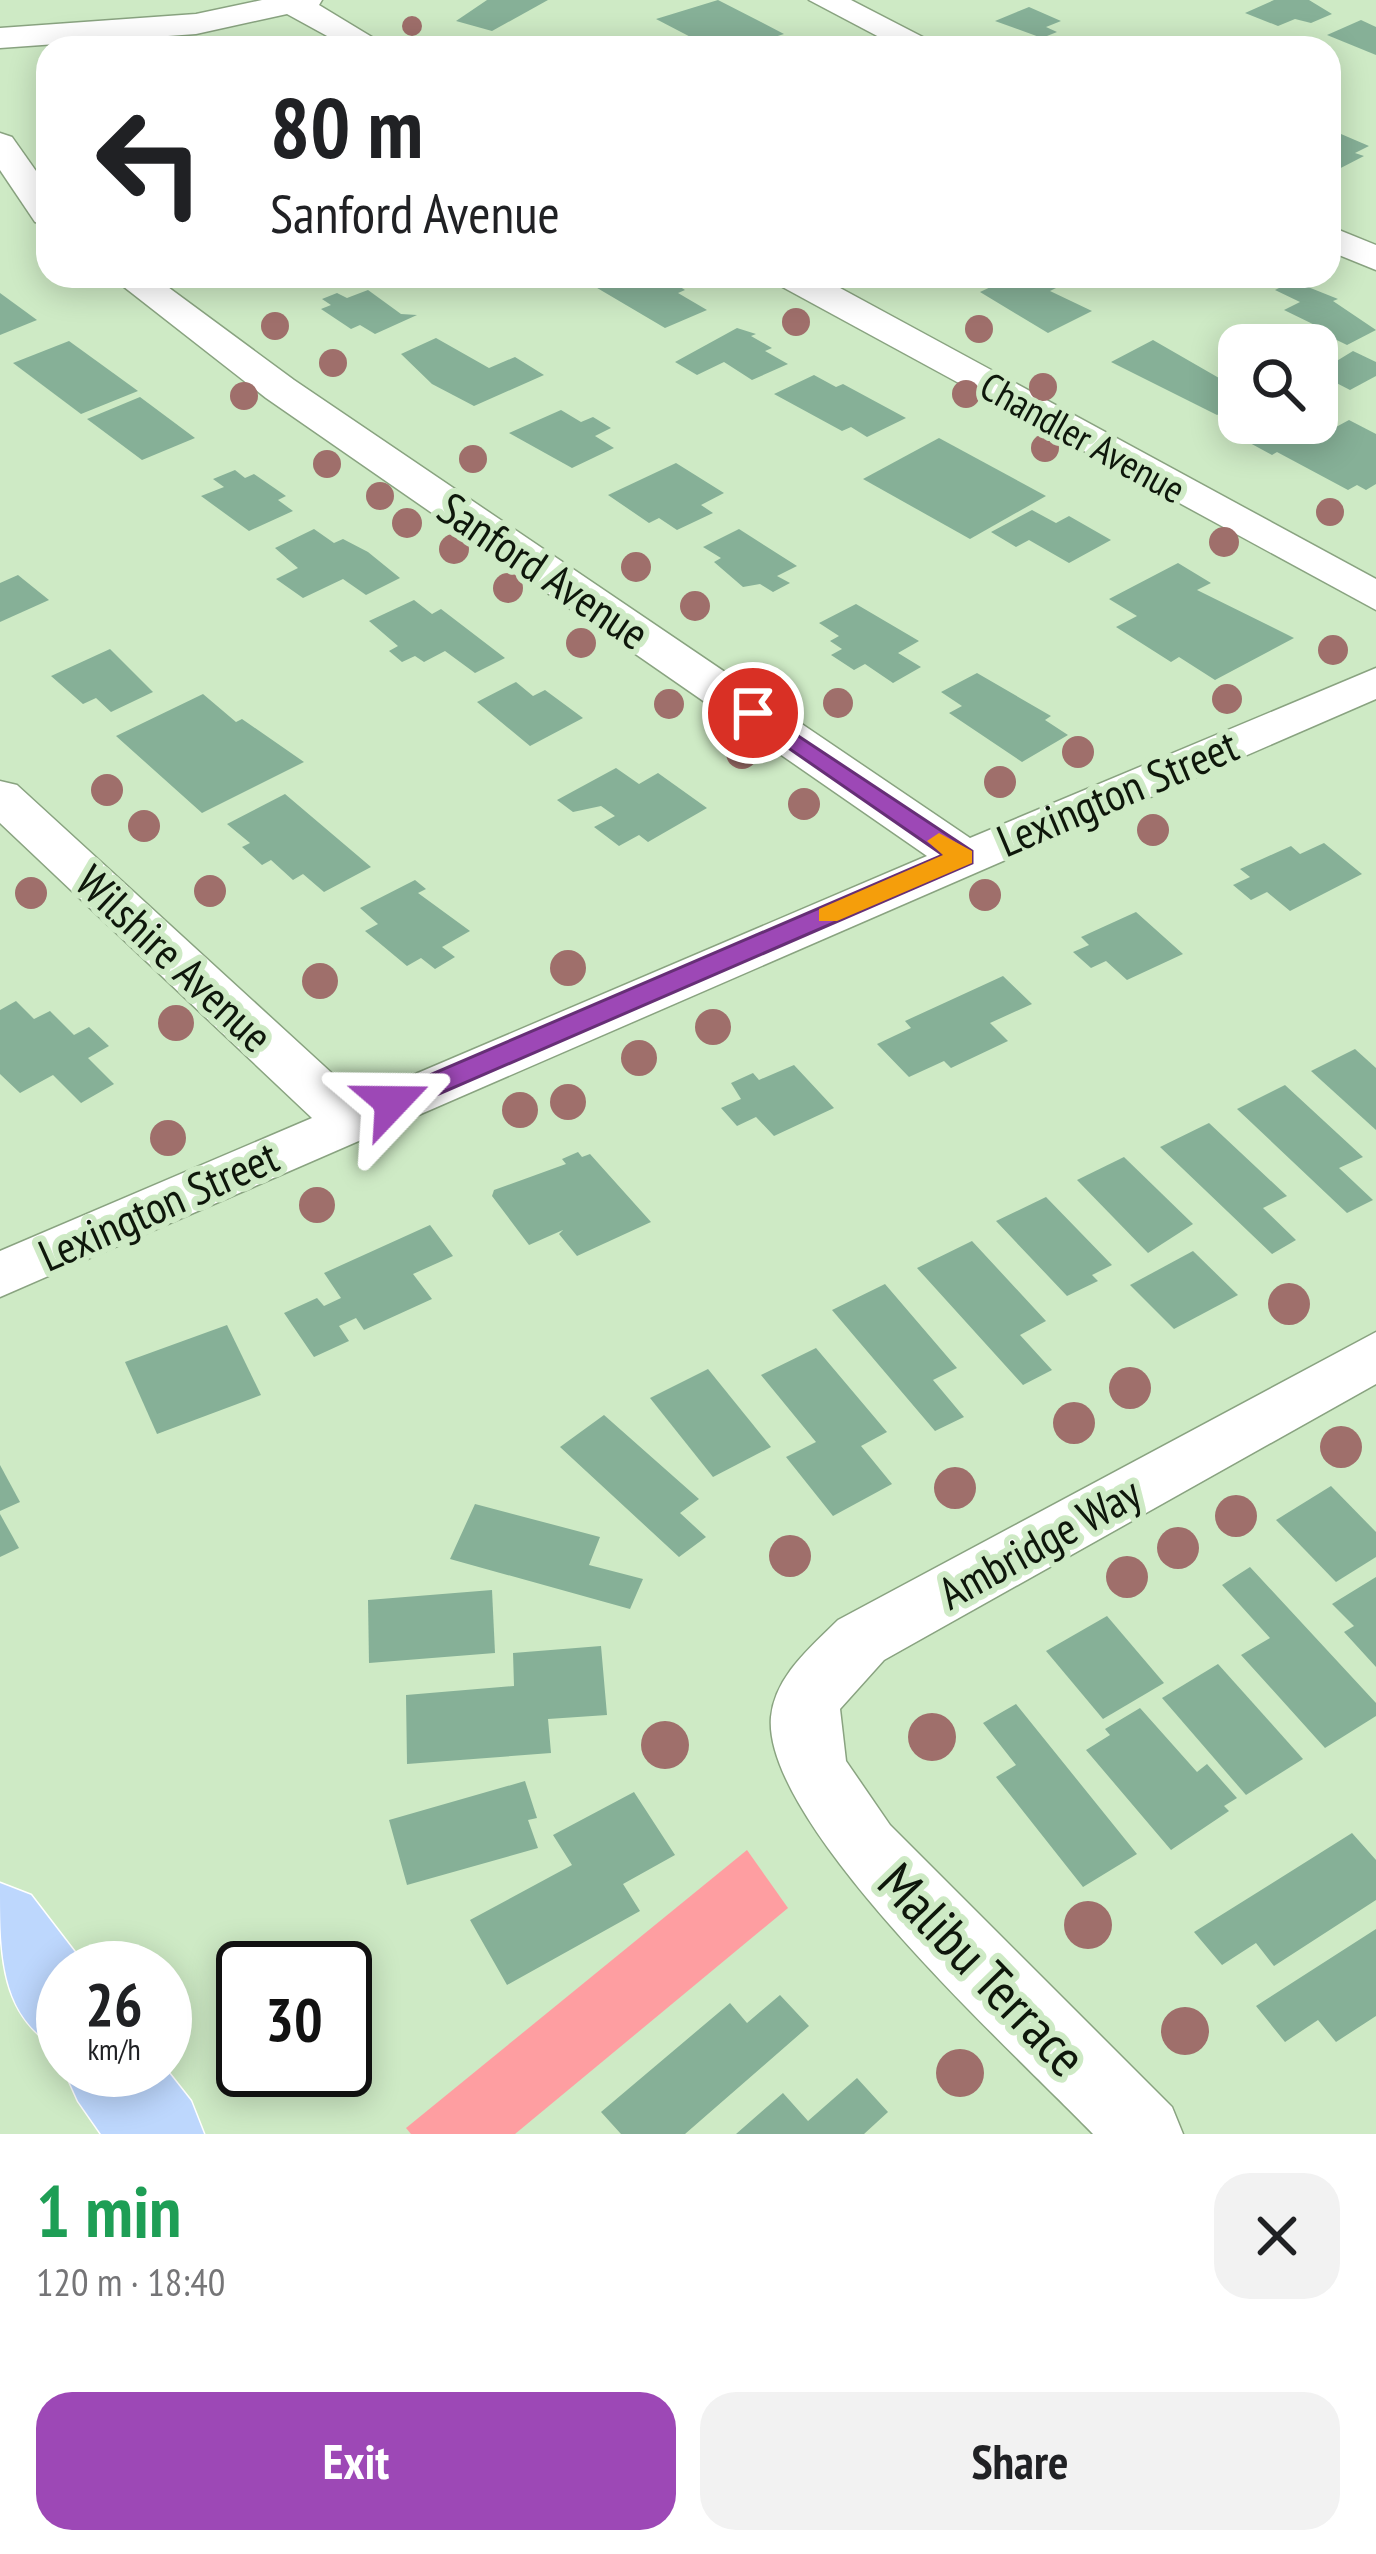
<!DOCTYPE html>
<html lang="en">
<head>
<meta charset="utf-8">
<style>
  :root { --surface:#fff; --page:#f2f2f2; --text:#202124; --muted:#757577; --accent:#9d48b6 }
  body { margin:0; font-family:"PT Sans Narrow",sans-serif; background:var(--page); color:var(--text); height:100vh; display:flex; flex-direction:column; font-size:45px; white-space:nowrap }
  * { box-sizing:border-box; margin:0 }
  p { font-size:39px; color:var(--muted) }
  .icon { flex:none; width:66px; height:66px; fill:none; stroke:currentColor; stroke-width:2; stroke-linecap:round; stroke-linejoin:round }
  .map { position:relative; height:2134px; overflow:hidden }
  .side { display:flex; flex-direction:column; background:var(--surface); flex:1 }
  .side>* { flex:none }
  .banner { position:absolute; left:36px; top:36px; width:1305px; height:252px; border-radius:36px; box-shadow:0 6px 30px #0003; background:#fff; color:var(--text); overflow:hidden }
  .controls { position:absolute; left:1218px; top:324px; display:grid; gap:24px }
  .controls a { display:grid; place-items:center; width:120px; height:120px; border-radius:24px; background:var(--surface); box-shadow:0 6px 30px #0003; font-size:60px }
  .speed { position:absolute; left:36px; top:1941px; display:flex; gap:24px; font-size:60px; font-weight:700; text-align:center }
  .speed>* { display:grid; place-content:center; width:156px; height:156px; border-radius:50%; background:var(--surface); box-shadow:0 6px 30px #0003; line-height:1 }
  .speed small { font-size:30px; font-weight:400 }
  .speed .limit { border:6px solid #111; border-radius:18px; background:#fff; color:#111 }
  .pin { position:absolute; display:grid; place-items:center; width:102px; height:102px; color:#fff; margin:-51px; border:6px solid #fff; border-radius:50%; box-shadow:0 3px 12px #0007 }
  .me { position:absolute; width:132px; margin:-66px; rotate:67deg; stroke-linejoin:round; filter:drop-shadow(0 0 9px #0008) }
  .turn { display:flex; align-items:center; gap:42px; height:252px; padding:0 36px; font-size:54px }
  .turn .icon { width:156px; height:156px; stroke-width:2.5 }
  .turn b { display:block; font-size:84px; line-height:102px }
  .round { display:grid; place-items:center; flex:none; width:126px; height:126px; border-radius:36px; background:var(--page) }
  .overview { display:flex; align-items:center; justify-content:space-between; height:204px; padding:0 36px }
  h1 { font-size:72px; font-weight:700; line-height:90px; color:#1e9e55 }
  .cta { display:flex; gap:24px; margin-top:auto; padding:24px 36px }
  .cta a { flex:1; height:138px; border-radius:36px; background:var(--accent); color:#fff; font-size:48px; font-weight:700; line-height:138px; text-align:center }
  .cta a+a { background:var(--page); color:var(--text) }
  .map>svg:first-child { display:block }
  .green { fill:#fe9ea1 }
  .building { fill:#86b097 }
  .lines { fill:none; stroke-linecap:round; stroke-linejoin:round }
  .minor-casing { stroke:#89a380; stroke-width:3 }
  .primary-casing { stroke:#fff; stroke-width:3 }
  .minor { fill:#fff; fill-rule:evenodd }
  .primary { fill:#bdd7fd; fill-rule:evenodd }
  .tree { fill:#9f6f6b }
  .route { fill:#9d48b6; stroke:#662f76; stroke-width:3 }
  .slow { fill:#f59e0b }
  .labels { text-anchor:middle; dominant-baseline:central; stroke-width:12; stroke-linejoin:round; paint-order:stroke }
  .far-street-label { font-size:39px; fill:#0e170b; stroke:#ceeac5 }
  .street-label { font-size:45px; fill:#0e170b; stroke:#ceeac5 }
  .near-street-label { font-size:54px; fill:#0e170b; stroke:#ceeac5 }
</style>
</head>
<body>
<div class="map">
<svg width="1376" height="2134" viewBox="0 0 1376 2134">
  <rect width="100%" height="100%" fill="#ceeac5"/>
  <polygon class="green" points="747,1850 788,1908 515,2134 411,2134 406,2128"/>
  <g class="building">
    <polygon points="487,0 548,0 492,31 456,21"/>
    <polygon points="718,0 761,22 784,34 740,48 721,38 704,44 656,19"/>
    <polygon points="1274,0 1309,0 1332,14 1311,23 1295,19 1278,26 1245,13"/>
    <polygon points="1029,7 1061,21 1046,27 1057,32 1042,38 995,21"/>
    <polygon points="1361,20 1376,27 1376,55 1327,35"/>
    <polygon points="1341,134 1369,146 1355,153 1364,156 1333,172 1329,139"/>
    <polygon points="601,276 666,278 685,290 678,293 707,310 665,328 587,282"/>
    <polygon points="1014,276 1053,276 1066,283 1050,291 1092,311 1048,333 980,292"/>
    <polygon points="1293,281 1338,299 1333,301 1376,330 1347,345 1318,331 1323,329 1284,310 1300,302 1275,290"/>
    <polygon points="368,290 401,314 417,315 375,334 360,325 351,329 321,309 331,305 322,299 337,293 347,298"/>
    <polygon points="0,293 37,320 0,335"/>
    <polygon points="737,328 756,334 751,336 772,348 765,351 788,364 752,380 724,362 697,375 675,362"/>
    <polygon points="436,338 489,368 515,357 544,375 474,406 432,384 401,354"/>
    <polygon points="1153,340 1219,378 1239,383 1239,403 1217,415 1111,362"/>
    <polygon points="69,341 138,391 81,414 13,363"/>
    <polygon points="1353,351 1376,362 1376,376 1350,390 1317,373"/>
    <polygon points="814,375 836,387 843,384 906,418 867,437 851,427 842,431 774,394"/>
    <polygon points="140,397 195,438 142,460 87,419"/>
    <polygon points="561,410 581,422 593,417 611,428 595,436 614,448 572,468 509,433"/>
    <polygon points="1349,420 1376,434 1376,484 1366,490 1357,485 1348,490 1277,452 1272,455 1237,436 1247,431 1233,423 1302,423 1323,434"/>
    <polygon points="939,438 1046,496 970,539 863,479"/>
    <polygon points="676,463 724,493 701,505 713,513 677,530 659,518 649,523 608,495"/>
    <polygon points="235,470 245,478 254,474 286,496 278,500 293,511 249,531 201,496 224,487 213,479"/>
    <polygon points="1032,510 1056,523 1069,516 1111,540 1069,563 1029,540 1016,547 991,532"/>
    <polygon points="314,529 334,543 343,539 368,552 400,578 366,595 343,579 303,598 276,579 298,568 275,548"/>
    <polygon points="739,529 797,566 777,576 790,583 773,592 760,584 743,587 714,562 721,558 703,547"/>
    <polygon points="1178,563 1211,583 1197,590 1294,638 1215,680 1179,657 1171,662 1116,627 1137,616 1109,599"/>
    <polygon points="18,575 49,600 0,622 0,583"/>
    <polygon points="414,600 432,614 441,609 505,658 475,673 445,651 424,662 415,656 402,662 389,651 398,646 369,621"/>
    <polygon points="856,604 919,641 898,653 921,667 893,683 865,664 854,670 831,655 842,649 830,641 839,636 819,623"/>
    <polygon points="110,649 153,692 111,712 96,698 83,704 51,676"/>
    <polygon points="977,673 1051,716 1045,720 1068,735 1022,762 949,713 962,706 941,692"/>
    <polygon points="516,682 533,696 545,690 583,718 530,746 477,702"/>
    <polygon points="203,694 236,722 242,719 304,762 202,813 116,736"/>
    <polygon points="616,768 639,784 658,773 707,808 648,842 639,835 619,846 594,827 615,816 601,806 573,812 557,800"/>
    <polygon points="285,794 371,867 324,892 303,874 293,880 271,860 262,865 242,847 250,843 227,824"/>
    <polygon points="1324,843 1362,874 1290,911 1267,892 1251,900 1233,885 1250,877 1240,869 1291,846 1300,854"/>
    <polygon points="415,880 426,889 418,893 470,931 442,947 455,957 435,969 421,958 407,966 365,931 378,924 360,908"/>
    <polygon points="1136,912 1183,954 1127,980 1106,961 1091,968 1073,952 1089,945 1081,937"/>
    <polygon points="1003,976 1032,1004 990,1023 1008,1041 951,1068 944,1061 909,1077 877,1044 911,1028 905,1021"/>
    <polygon points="16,1001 34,1019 50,1011 74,1035 89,1027 109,1046 88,1058 114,1084 81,1103 53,1075 20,1093 0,1074 0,1010"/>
    <polygon points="1355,1049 1376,1068 1376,1130 1311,1071"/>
    <polygon points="794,1065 834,1108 774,1136 756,1117 737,1126 721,1108 741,1099 731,1083 753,1073 759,1080"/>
    <polygon points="1285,1085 1363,1157 1339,1168 1373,1200 1347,1213 1237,1109"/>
    <polygon points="1209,1123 1287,1196 1263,1208 1296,1240 1272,1254 1160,1147"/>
    <polygon points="578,1152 582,1157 590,1154 651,1222 577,1256 559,1234 563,1230 529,1245 492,1196 494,1190 566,1164 562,1159"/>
    <polygon points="1124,1157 1193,1224 1148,1253 1077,1180"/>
    <polygon points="1046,1197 1112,1265 1092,1275 1098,1281 1067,1296 996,1221"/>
    <polygon points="430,1225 453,1256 413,1274 432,1299 364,1330 356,1318 339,1326 349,1341 314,1357 284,1313 317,1298 324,1306 341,1298 324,1273"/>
    <polygon points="972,1241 1046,1321 1020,1335 1052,1370 1023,1385 917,1268"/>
    <polygon points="1193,1251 1238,1295 1174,1329 1130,1285"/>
    <polygon points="885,1284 957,1368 933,1380 964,1417 935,1431 832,1310"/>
    <polygon points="227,1325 261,1395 157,1434 125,1362"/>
    <polygon points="816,1348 887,1432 861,1446 892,1484 833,1516 786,1457 816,1442 761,1375"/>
    <polygon points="708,1369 771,1447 713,1477 650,1398"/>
    <polygon points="604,1415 699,1499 680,1513 706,1537 679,1557 560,1447"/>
    <polygon points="0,1465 20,1502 0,1511"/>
    <polygon points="1331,1486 1376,1532 1376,1557 1336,1582 1276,1520"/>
    <polygon points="475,1504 600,1537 589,1565 643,1579 630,1609 450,1559"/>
    <polygon points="0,1514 19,1548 0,1557"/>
    <polygon points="1250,1567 1376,1703 1376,1716 1325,1748 1241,1655 1270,1638 1222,1585"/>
    <polygon points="1376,1577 1376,1667 1344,1632 1354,1626 1332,1604"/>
    <polygon points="492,1590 495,1653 369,1663 368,1600"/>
    <polygon points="1107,1616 1164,1683 1103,1719 1046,1651"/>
    <polygon points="601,1646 607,1715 548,1719 551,1753 407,1764 406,1695 514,1686 513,1653"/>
    <polygon points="1218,1664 1303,1759 1246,1795 1162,1698"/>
    <polygon points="1016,1704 1137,1854 1083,1887 996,1777 1016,1765 983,1723"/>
    <polygon points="1140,1708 1197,1772 1207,1764 1237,1798 1224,1806 1229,1811 1171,1850 1086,1750 1110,1735 1105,1729"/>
    <polygon points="525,1781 537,1818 528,1820 538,1848 407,1885 389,1820"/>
    <polygon points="634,1792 675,1855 623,1884 640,1911 507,1985 470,1920 572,1865 553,1835"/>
    <polygon points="1352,1833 1376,1860 1376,1900 1274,1966 1256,1943 1222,1965 1194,1932"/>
    <polygon points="1376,1929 1376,2016 1336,2042 1318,2020 1285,2042 1256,2006"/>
    <polygon points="780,1995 809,2026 685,2134 621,2134 601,2112 730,2003 747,2023"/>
    <polygon points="857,2078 888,2112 864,2134 736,2134 783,2093 808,2121"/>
  </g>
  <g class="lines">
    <g class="minor-casing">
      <g id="minor">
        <polygon points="262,0 322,0 319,5 390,48 349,48 287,14 196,34 0,48 0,28 196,14"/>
        <polygon points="809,0 851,0 944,48 900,48"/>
        <polygon points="0,133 12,137 48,188 48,225 35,222 0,170"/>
        <polygon points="1329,226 1376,245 1376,270 1329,251"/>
        <polygon points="110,276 153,276 294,380 970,838 1376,668 1376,699 0,1297 0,1251 312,1118 0,823 0,781 17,785 359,1098 927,856 266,398"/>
        <polygon points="771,276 818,276 1376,579 1376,610 777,284"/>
        <path d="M1376,1332v52l-492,276 -44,49 6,52 44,64 282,282 11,27h-90c-77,-80 -331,-309 -322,-417 4,-41 40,-70 67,-97z"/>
      </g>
    </g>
    <g class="primary-casing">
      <g id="primary">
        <path d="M0,1883l31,12 56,73h-24v83c-63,-32 -63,-95 -63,-168z"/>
        <polygon points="165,2068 191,2101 204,2134 101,2134 78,2101 64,2070"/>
      </g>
    </g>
    <use href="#minor" class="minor"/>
    <use href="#primary" class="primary"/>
  </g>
  <g class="tree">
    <circle cx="412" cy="26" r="10"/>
    <circle cx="796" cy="322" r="14"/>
    <circle cx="275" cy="326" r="14"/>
    <circle cx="979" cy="329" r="14"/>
    <circle cx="333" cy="363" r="14"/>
    <circle cx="1043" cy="387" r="14"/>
    <circle cx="966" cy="394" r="14"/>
    <circle cx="244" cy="396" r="14"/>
    <circle cx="1045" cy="448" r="14"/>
    <circle cx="473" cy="459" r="14"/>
    <circle cx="327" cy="464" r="14"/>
    <circle cx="380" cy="496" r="14"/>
    <circle cx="1330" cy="512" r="14"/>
    <circle cx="407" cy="523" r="15"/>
    <circle cx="1224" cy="542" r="15"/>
    <circle cx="454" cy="549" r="15"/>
    <circle cx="636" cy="567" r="15"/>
    <circle cx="508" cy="588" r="15"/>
    <circle cx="695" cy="606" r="15"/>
    <circle cx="581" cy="643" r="15"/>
    <circle cx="1333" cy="650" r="15"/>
    <circle cx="1227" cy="699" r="15"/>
    <circle cx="838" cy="703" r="15"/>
    <circle cx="669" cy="704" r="15"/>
    <circle cx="1078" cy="752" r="16"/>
    <circle cx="742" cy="753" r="16"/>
    <circle cx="1000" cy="782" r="16"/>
    <circle cx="107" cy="790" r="16"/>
    <circle cx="804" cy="804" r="16"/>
    <circle cx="144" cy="826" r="16"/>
    <circle cx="1153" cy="830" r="16"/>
    <circle cx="210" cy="891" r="16"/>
    <circle cx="31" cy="893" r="16"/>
    <circle cx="985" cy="895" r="16"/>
    <circle cx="568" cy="968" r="18"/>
    <circle cx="320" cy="981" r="18"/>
    <circle cx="176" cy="1023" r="18"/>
    <circle cx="713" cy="1027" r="18"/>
    <circle cx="639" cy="1058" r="18"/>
    <circle cx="568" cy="1102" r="18"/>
    <circle cx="520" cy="1110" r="18"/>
    <circle cx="168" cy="1138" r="18"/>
    <circle cx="317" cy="1205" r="18"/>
    <circle cx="1289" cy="1304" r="21"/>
    <circle cx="1130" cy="1388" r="21"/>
    <circle cx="1074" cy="1423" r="21"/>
    <circle cx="1341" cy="1447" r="21"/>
    <circle cx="955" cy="1488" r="21"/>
    <circle cx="1236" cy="1516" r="21"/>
    <circle cx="1178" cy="1548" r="21"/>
    <circle cx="790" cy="1556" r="21"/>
    <circle cx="1127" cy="1577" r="21"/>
    <circle cx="932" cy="1737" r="24"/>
    <circle cx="665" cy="1745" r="24"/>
    <circle cx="1088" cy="1925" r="24"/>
    <circle cx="1185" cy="2031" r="24"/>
    <circle cx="960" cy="2073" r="24"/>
  </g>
  <polygon class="route" points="753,706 972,851 972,863 402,1110 383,1110 383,1095 943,855 745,718 741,713"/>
  <polygon class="slow" points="939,833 972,851 972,863 837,921 819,921 819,909 943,855 927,841"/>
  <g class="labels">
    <g class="far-street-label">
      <text transform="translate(1083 437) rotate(29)">Chandler Avenue</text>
    </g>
    <g class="street-label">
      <text transform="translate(544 570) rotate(34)">Sanford Avenue</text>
      <text transform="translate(1117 792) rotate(-23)">Lexington Street</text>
      <text transform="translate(175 958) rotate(43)">Wilshire Avenue</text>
      <text transform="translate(158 1205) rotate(-24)">Lexington Street</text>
      <text transform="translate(1039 1542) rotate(-29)">Ambridge Way</text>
    </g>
    <g class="near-street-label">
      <text transform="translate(983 1969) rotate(46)">Malibu Terrace</text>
    </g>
  </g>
</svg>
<div class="controls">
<a><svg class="icon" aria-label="search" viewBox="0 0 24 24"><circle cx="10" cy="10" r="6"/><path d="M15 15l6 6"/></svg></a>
</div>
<div class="speed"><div>26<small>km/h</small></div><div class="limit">30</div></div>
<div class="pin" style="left:753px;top:713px;background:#d93025"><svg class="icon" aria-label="arrive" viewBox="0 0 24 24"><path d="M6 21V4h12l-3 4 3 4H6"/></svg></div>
<svg class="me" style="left:392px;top:1102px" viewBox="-20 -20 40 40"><path d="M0-17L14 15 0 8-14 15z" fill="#9d48b6" stroke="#fff" stroke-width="4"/></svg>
<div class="banner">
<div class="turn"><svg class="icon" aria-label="left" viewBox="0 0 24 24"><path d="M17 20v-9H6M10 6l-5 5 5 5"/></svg><div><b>80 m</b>Sanford Avenue</div></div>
</div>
</div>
<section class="side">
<div class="overview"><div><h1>1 min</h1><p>120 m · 18:40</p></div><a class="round"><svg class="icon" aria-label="close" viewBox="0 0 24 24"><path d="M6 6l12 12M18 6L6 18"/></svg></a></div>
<div class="cta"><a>Exit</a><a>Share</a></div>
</section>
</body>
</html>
